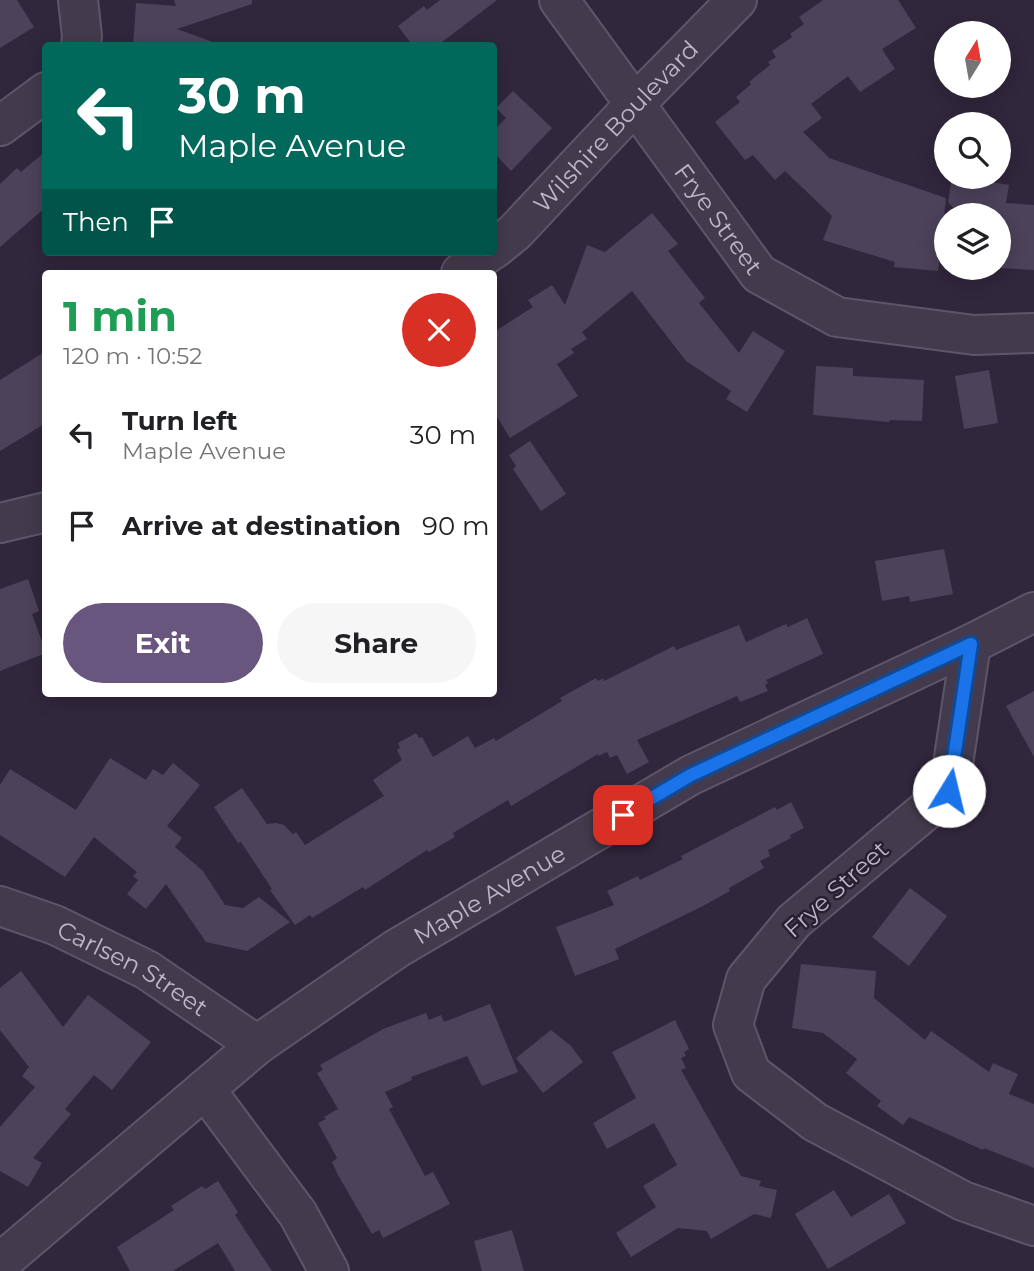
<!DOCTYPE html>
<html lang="en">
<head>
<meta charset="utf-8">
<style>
  :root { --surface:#fff; --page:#f6f6f6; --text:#202124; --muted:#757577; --accent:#68567f }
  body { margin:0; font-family:Montserrat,sans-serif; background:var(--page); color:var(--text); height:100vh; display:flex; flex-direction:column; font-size:26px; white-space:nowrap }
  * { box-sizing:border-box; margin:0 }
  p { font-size:23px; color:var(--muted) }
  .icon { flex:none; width:38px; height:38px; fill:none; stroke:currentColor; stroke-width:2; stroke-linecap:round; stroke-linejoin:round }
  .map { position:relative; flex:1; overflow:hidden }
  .sheet { position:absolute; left:42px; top:270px; width:455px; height:427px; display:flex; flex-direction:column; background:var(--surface); border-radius:7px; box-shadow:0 4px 18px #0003 }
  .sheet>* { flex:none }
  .top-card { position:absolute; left:42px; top:42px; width:455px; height:214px; border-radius:7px; box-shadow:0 4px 18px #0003; background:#00695c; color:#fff; overflow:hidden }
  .needle { width:46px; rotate:11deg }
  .tools { position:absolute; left:934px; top:21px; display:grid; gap:14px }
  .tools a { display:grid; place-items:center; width:77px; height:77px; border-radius:50%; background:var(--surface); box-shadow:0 4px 18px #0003; font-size:35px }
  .pin { position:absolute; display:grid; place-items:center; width:60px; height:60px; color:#fff; margin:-30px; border-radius:14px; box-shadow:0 4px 10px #0006 }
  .me { position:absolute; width:77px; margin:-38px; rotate:9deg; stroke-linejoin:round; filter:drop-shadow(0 0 5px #0008) }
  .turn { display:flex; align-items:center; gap:24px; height:147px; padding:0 21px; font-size:32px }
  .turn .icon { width:91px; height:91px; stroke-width:2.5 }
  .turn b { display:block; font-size:49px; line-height:60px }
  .then { display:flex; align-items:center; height:66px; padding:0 21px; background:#0003; gap:14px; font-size:26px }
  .round { display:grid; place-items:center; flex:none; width:74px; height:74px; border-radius:37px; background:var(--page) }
  .head { display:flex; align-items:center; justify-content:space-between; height:119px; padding:0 21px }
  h1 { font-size:42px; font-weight:700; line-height:52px; color:#1e9e55 }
  .action { display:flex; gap:14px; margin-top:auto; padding:14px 21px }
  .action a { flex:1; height:80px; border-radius:42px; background:var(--accent); color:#fff; font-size:28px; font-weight:700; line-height:80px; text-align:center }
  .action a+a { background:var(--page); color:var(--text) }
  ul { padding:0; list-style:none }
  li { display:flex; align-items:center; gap:21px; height:91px; padding:0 21px }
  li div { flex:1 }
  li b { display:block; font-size:26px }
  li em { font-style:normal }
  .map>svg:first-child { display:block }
  .building { fill:#4c425a }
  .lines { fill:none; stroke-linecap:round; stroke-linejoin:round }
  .minor-casing { stroke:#5e5668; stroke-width:42 }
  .minor { stroke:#433b4d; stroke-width:38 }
  .route-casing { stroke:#114b97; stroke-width:18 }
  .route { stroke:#1a73e8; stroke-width:12 }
  .labels { text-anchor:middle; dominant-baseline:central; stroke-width:5; stroke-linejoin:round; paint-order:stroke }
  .street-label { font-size:24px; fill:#bfb7c8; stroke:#282032 }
</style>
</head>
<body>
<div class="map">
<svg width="1034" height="1271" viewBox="0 0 1034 1271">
  <rect width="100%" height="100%" fill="#31273d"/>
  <g class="building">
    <polygon points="0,0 17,0 34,27 0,48"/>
    <polygon points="174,0 252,0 252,4 177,29 213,42 212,46 133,46 136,3 176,6"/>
    <polygon points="440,0 497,0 437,46 413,46 398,26 424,6 427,10"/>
    <polygon points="823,0 898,0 916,28 882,49 895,69 860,92 848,76 811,104 822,118 803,132 829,158 946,198 938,271 894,267 895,262 823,240 832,216 785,171 775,180 753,155 745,160 715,122 740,102 736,97 751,84 749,82 770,65 768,62 776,57 772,51 792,37 790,34 804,24 799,17"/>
    <polygon points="513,91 552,128 511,171 494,153 494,130 506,118 496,108"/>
    <polygon points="46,151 46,207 0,247 0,184 17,168 21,172"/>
    <polygon points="973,179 1009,185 1006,203 1034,205 1034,270 999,268 999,215 982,215 955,210 948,202 951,183 956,184 957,180 974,183"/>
    <polygon points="652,213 678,244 668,251 705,298 699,303 739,353 753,331 785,351 747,412 726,399 731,391 686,361 632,291 582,332 587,339 571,349 574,353 557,364 578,396 510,438 494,412 494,332 533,307 528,300 552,285 565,305 587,245 605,252"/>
    <polygon points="46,351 46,423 0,451 0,380"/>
    <polygon points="816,366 853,368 853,376 924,380 922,421 890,420 889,422 813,415"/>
    <polygon points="989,370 998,423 964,429 955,376"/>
    <polygon points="530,441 566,494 541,511 513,469 516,466 509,455"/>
    <polygon points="944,549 953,594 910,602 909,596 882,601 875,561"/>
    <polygon points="28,579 39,611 32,614 46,653 0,671 0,589"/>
    <polygon points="807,618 823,654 766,680 768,683 765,685 768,691 740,702 737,696 637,740 649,762 627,774 617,755 610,758 607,752 598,756 598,754 511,806 508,800 453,833 455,837 429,852 427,850 365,890 363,887 312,918 310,915 295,925 270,890 272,889 241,842 238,843 214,807 242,788 267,824 276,823 284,825 293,834 296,832 305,845 384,796 373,780 402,760 397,750 400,748 398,743 416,733 419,738 422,737 433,757 468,736 475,748 494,738 496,741 562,701 560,698 596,678 598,681 603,678 604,681 674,646 676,650 739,625 746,642 786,624 788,627"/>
    <polygon points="1034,691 1034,757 1006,706"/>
    <polygon points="110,758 146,780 153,769 163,775 173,763 200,785 167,826 182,838 175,847 203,871 225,905 243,908 259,897 290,922 247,951 206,942 166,884 146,909 127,894 138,880 133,876 137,872 94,837 65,877 0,835 0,785 10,769 76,810"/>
    <polygon points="791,802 804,828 790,835 791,838 768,850 770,856 760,861 764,868 729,888 730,891 701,907 615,949 619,959 575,976 556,927 614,905 607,891 638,876 640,880 683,859 681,856 775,807 777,810"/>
    <polygon points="910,888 947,916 909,966 872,937"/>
    <polygon points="801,964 876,971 874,998 925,1040 931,1031 989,1072 993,1063 1018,1074 1009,1094 1034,1104 1034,1168 984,1148 983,1150 909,1117 903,1125 877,1106 881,1101 846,1073 857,1059 823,1033 792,1028"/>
    <polygon points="21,971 63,1027 88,995 151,1042 112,1090 94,1075 65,1109 71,1114 33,1158 42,1163 28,1187 0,1171 0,1127 35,1087 22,1076 29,1067 0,1030 0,988"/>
    <polygon points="490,1004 518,1072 482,1086 467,1056 411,1077 412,1080 385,1092 393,1107 389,1109 425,1176 433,1172 450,1204 383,1238 379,1230 372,1234 338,1175 332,1162 337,1158 318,1123 326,1119 324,1117 338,1109 317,1073 323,1070 320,1065 383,1029 426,1013 429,1020 441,1015 444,1022"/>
    <polygon points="675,1020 689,1049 684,1052 686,1056 681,1058 686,1068 681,1070 741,1176 761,1181 759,1186 777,1190 771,1218 754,1214 711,1239 707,1231 678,1228 631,1257 616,1233 656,1207 643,1186 677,1165 654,1123 607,1149 593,1123 636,1098 612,1052"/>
    <polygon points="551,1030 571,1046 583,1062 543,1093 516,1058"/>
    <polygon points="218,1181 238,1212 235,1215 272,1271 235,1271 218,1243 173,1271 130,1271 117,1247 174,1210 171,1206 202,1186 205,1189"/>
    <polygon points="834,1190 851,1217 889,1194 906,1223 828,1269 795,1214"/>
    <polygon points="512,1230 524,1271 482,1271 474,1241"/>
  </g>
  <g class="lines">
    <g class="minor-casing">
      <g id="minor">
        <polyline points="78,0 82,36 81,46"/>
        <path id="s1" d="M559,0l200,274 78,43 137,18 60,-2"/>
        <polyline points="0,126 46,92"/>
        <path id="s2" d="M494,249l21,-17 121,-129 101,-103"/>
        <polyline points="461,273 489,252"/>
        <polyline points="0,523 46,512"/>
        <polyline points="971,644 949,791 794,921 746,979 733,1025 751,1073 815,1122 963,1201 1034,1226"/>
        <path id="s3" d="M0,906l55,19 92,45 110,75"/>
        <polyline points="205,1089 298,1214 329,1271"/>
        <path id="s4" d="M0,1263l257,-218 139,-96 295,-174 280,-131 63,-32"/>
      </g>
    </g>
    <use href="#minor" class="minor"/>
  </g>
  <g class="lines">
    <g class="route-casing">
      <polyline id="route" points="623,815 691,775 971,644 949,791"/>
    </g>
    <use href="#route" class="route"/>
  </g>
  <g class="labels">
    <g class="street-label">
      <text stroke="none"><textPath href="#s2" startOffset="173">Wilshire Boulevard</textPath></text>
      <text stroke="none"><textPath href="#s1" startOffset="271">Frye Street</textPath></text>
      <text transform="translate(836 889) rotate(-42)">Frye Street</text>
      <text stroke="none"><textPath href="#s4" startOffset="614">Maple Avenue</textPath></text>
      <text stroke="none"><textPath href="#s3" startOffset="147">Carlsen Street</textPath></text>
    </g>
  </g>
</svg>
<div class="tools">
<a><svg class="needle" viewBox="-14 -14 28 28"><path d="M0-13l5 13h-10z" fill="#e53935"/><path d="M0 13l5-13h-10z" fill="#757577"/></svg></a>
<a><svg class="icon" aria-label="search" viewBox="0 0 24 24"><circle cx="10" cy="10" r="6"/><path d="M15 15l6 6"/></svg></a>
<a><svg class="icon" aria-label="layers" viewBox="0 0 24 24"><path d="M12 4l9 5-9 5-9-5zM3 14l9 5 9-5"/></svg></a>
</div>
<div class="pin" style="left:623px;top:815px;background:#d93025"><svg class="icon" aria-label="arrive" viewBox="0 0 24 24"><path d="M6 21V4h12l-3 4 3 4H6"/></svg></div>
<svg class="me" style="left:949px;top:791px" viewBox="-20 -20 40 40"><circle r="19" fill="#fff"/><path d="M0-13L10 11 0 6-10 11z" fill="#1a73e8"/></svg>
<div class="top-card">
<div class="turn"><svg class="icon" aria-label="left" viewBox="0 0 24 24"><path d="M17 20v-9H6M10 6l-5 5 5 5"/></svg><div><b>30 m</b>Maple Avenue</div></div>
<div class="then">Then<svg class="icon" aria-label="arrive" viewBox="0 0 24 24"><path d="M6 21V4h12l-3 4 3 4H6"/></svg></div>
</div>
<section class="sheet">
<div class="head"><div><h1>1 min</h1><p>120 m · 10:52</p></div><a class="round" style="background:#d93025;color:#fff"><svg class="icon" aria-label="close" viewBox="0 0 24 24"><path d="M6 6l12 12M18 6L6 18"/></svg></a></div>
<ul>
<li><svg class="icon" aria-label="left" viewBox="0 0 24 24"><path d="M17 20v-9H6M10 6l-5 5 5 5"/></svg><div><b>Turn left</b><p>Maple Avenue</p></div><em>30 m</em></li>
<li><svg class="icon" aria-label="arrive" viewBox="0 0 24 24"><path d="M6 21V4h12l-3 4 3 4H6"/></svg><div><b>Arrive at destination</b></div><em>90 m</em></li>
</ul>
<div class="action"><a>Exit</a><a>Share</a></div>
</section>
</div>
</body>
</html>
